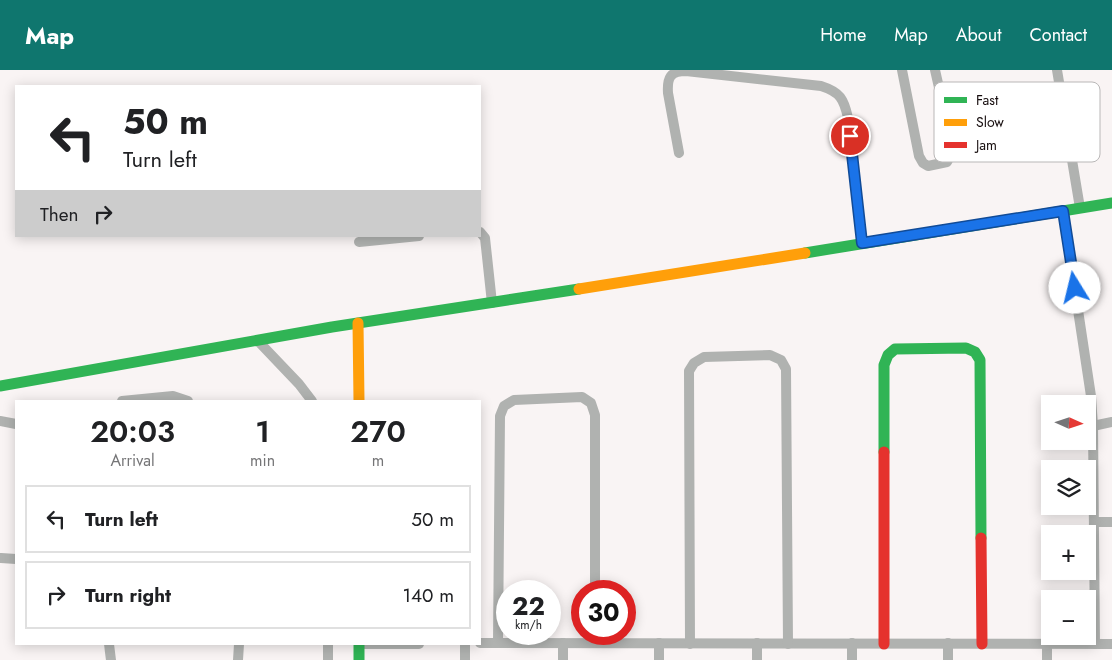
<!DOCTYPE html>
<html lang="en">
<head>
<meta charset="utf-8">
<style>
  :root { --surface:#fff; --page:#f2f2f2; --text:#202124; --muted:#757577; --line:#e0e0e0; --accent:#0f766e }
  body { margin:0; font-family:Jost,sans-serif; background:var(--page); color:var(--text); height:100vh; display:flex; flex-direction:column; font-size:19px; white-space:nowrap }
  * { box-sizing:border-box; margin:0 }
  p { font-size:16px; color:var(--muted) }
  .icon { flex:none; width:28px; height:28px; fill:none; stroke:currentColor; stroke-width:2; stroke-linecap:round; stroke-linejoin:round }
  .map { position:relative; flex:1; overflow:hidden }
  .drawer { position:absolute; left:15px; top:330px; width:466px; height:245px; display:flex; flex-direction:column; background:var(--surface); border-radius:0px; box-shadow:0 2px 12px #0003 }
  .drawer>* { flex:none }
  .guide { position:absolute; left:15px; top:15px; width:466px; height:152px; border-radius:0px; box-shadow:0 2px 12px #0003; background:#fff; color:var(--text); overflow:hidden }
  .needle { width:32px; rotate:93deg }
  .controls { position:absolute; left:1041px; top:325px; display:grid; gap:10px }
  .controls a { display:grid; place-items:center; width:55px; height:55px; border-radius:0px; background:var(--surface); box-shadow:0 2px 12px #0003; font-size:25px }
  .speed { position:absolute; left:496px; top:510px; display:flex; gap:10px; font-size:25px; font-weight:700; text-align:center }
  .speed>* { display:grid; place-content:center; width:65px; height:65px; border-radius:50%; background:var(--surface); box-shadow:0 2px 12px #0003; line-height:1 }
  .speed small { font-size:12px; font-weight:400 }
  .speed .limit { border:8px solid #d22; background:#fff; color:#111 }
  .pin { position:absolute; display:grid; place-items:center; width:42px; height:42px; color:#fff; margin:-21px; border:2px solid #fff; border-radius:50%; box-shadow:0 1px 5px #0007 }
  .me { position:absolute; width:55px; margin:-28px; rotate:351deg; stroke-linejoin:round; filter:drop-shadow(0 0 4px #0008) }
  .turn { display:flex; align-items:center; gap:18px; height:105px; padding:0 25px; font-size:22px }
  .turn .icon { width:65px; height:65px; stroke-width:2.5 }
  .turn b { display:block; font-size:35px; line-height:42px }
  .then { display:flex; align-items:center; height:48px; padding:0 25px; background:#0003; gap:10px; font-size:19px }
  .eta { display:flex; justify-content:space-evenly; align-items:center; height:85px; text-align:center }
  .eta b { font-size:30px; font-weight:600; line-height:35px }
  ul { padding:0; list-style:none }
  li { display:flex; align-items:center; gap:15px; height:68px; margin:0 10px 8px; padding:0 15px; border:2px solid var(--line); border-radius:0px }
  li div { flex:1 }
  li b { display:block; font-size:19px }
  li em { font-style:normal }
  header { display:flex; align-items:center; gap:30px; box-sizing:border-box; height:70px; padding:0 25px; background:var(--accent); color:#fff }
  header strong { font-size:24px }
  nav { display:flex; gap:28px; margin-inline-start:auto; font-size:18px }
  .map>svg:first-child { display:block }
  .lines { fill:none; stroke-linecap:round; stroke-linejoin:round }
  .street { stroke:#b0b2b0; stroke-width:10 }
  .fast { stroke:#30b455; stroke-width:11 }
  .slow { stroke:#ff9f0a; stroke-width:11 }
  .jam { stroke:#e5322d; stroke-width:11 }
  .route-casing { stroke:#114b97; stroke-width:12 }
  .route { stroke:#1a73e8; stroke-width:9 }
  .key { fill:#fff; stroke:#b9b7b7; stroke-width:1 }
  .key-label { font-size:14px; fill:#170e0f }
</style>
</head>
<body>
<header>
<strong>Map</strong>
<nav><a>Home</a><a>Map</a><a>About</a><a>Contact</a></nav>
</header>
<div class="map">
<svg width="1112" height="590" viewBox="0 0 1112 590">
  <rect width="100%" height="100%" fill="#f9f4f4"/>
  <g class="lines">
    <g class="street">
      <polyline points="902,0 919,86 923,93 928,96 947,92 951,84 952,75 935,0"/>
      <polyline points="1057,0 1080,138"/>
      <path d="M679,83l-11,-60c-1,-15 2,-22 18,-22l135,15c19,6 23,13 27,32l14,125"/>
      <polyline points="1063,141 1091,326 1093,356 1095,574"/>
      <polyline points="480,162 485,168 492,233"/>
      <polyline points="359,172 419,166"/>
      <polyline points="257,270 299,314 312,331"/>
      <polyline points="122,331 173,326 188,331"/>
      <polyline points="0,351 16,354"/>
      <polyline points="1093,356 1112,352"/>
      <polyline points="1094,452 1112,452"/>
      <polyline points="1,488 16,489"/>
      <polyline points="480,573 1112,574"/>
      <polyline points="498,573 500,346 504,336 514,330 582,327 591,333 595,345 595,521"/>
      <polyline points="852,573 852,590"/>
      <polyline points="109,574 111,590"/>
      <polyline points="359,574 419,574"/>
      <polyline points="690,574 689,301 694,293 704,287 770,285 781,290 786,299 788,574"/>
      <polyline points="238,590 239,574"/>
      <polyline points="328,590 328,574"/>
      <polyline points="465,590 465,574"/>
      <polyline points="563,590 563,573"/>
      <polyline points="659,590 659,573"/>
      <polyline points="757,590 757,573"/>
      <polyline points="948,590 948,573"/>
      <polyline points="1047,590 1047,574"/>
    </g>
    <g class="fast">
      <polyline points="805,183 1112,133"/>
      <polyline points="0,316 332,257 579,219"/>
      <polyline points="884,382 884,295 888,285 895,279 966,278 975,282 980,290 981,468"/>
      <polyline points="359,574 359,590"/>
    </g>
    <g class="slow">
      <polyline points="579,219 805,183"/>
      <polyline points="358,253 359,331"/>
    </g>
    <g class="jam">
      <polyline points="884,382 884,574"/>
      <polyline points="981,468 982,574"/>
    </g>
  </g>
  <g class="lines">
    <g class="route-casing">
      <polyline id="route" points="850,66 862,173 1063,141 1075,218"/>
    </g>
    <use href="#route" class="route"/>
  </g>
  <rect x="934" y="12" width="166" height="80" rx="8" class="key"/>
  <rect x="944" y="27" width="23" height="6" fill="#30b455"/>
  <rect x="944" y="49" width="23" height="7" fill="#ff9f0a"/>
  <rect x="944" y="72" width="23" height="6" fill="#e5322d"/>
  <g class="key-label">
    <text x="976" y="35">Fast</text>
    <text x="976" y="57">Slow</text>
    <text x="976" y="80">Jam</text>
  </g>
</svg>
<div class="controls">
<a><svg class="needle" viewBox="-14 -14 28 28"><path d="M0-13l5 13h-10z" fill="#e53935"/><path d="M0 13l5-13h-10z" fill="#757577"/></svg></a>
<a><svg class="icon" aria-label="layers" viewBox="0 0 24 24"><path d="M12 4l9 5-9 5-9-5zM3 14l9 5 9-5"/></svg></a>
<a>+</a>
<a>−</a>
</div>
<div class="speed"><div>22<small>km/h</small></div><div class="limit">30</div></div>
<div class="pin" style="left:850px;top:66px;background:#d93025"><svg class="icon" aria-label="arrive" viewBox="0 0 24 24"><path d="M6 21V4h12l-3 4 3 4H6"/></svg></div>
<svg class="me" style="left:1075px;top:218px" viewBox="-20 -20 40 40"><circle r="19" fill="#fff"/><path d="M0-13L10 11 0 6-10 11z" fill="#1a73e8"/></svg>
<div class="guide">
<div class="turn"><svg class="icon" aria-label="left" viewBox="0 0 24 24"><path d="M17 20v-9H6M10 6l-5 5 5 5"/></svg><div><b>50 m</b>Turn left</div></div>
<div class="then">Then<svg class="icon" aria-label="right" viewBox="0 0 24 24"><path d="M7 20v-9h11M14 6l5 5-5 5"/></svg></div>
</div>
<section class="drawer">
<div class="eta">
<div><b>20:03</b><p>Arrival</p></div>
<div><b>1</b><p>min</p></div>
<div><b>270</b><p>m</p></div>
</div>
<ul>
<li><svg class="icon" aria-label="left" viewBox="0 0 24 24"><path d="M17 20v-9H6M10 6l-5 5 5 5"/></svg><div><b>Turn left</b></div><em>50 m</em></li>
<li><svg class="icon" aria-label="right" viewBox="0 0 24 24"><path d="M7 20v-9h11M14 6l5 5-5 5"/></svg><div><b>Turn right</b></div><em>140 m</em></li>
</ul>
</section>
</div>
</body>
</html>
